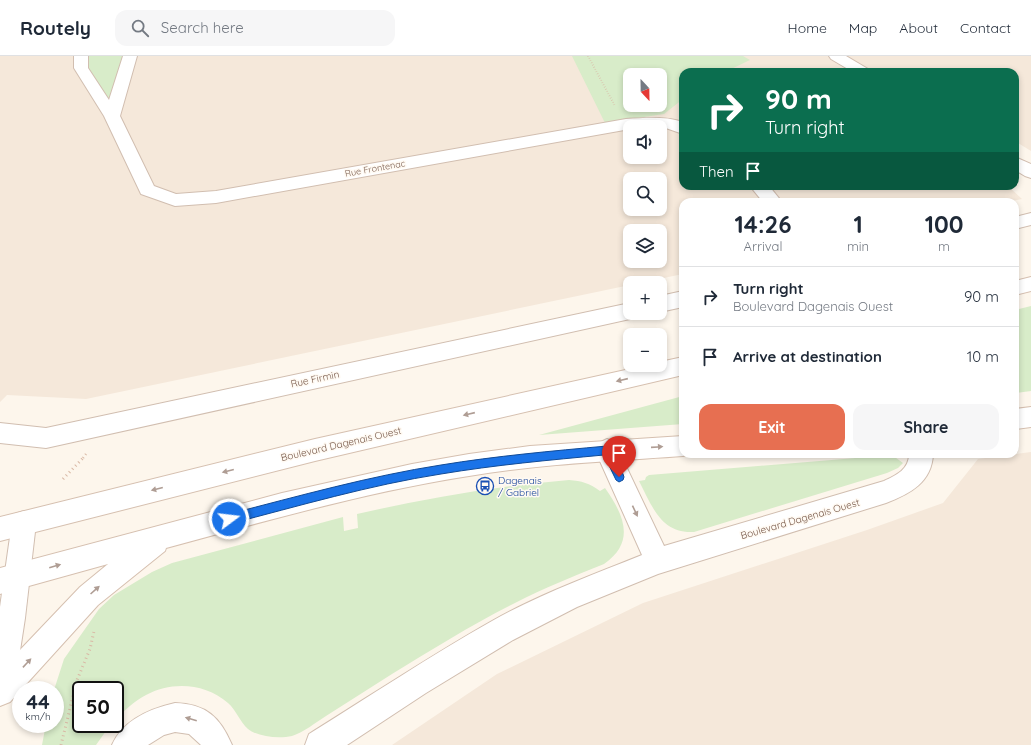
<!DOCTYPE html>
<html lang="en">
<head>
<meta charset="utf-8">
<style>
  :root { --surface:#fff; --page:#f6f6f7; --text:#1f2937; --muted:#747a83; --line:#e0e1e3; --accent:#e76f51 }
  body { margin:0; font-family:Quicksand,sans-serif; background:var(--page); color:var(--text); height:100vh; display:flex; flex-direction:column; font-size:15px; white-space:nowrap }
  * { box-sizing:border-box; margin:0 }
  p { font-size:13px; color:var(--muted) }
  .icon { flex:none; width:22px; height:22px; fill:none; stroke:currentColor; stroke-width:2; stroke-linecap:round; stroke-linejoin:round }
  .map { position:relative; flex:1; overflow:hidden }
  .details { position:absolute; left:679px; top:142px; width:340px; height:260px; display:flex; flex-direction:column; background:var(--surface); border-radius:12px; box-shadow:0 2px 6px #0003 }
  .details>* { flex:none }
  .hud { position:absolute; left:679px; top:12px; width:340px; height:122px; border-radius:12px; box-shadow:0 2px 6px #0003; background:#0b6e4f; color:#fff; overflow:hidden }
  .needle { width:26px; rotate:158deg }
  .buttons { position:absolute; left:623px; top:12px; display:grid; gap:8px }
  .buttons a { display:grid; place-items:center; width:44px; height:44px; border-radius:8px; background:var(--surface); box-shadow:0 2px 6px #0003; font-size:20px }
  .speed { position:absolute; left:12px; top:625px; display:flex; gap:8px; font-size:20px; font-weight:700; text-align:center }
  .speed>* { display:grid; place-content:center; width:52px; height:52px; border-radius:50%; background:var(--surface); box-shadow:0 2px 6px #0003; line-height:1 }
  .speed small { font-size:10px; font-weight:400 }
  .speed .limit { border:2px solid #111; border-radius:6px; background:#fff; color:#111 }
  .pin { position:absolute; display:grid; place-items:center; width:34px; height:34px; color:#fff; margin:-41px -17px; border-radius:50% 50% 50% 0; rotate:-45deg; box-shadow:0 0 4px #0007 }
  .pin .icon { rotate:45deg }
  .me { position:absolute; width:44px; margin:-22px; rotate:75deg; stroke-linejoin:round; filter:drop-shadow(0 0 3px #0008) }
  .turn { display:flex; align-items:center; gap:14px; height:84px; padding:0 20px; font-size:18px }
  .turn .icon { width:52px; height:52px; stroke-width:2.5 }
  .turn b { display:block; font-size:28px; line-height:34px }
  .then { display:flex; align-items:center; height:38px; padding:0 20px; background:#0003; gap:8px; font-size:15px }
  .eta { display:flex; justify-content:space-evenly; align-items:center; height:68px; text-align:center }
  .eta b { font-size:24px; font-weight:700; line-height:28px }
  .primary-button { display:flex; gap:8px; margin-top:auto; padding:8px 20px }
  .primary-button a { flex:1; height:46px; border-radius:12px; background:var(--accent); color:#fff; font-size:16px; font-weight:700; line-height:46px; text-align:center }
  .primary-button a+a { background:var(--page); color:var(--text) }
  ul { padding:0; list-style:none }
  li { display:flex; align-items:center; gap:12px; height:60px; padding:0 20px; border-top:1px solid var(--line) }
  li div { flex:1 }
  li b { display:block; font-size:15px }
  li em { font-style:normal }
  header { display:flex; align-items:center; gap:24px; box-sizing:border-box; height:56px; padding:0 20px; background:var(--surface); border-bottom:1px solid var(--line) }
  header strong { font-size:19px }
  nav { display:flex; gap:22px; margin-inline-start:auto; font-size:14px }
  .search { width:280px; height:36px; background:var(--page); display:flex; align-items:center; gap:10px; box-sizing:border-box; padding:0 14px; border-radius:12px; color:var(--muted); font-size:15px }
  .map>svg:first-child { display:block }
  .residential { fill:#f5e8da; fill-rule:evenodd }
  .green { fill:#d8ecc9; fill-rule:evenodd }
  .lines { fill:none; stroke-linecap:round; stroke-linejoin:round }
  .minor-casing { stroke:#d1beb0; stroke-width:2 }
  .tertiary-casing { stroke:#d1beb0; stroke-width:2 }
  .secondary-casing { stroke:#d6c0b0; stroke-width:2 }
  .path-far2 { stroke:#d9b8a5; stroke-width:2; stroke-dasharray:0.5 2; stroke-linecap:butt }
  .path-far1 { stroke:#d9b8a5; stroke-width:2.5; stroke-dasharray:1 3; stroke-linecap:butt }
  .path { stroke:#d9b8a5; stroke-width:3; stroke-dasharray:1 3.5; stroke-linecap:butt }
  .minor { fill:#fff; fill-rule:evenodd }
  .tertiary { fill:#fff; fill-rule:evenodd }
  .secondary { fill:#fff; fill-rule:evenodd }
  .oneway { fill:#af9d94 }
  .route { fill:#1a73e8; stroke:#114b97 }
  .labels { text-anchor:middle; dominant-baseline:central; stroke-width:3; stroke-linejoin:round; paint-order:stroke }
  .far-street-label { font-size:9px; fill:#7a5c4d; stroke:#fffaf3 }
  .street-label { font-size:10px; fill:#7a5c4d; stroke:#fffaf3 }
  .transit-label { font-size:10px; fill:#164399; stroke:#fffaf3; text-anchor:start }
</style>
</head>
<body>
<header>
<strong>Routely</strong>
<div class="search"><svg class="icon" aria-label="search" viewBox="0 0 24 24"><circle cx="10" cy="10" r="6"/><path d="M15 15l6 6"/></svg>Search here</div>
<nav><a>Home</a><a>Map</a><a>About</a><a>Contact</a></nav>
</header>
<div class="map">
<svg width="1031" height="689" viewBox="0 0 1031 689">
  <rect width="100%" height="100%" fill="#fdf6ec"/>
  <g class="residential">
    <path d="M0,0h1031v95l-16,-10v-69h-332v114h325l14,13 -14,3h-325v72l-44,9h-9v2l-544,114 -79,-4 -7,7zM630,19h30v30h-30zM630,71h30v30h-30zM630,123h30v30h-30zM630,175h30v30h-30z"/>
    <polygon points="1031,396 1031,689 392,689 497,618 643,547 867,474 943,447 978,403"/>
  </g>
  <g class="green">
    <polygon points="81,0 130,0 112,60"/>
    <path d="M572,0h171l7,4 -25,12h-42v27l-19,15 -59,9zM630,19h30v30h-30z"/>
    <polygon points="1031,250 1031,335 1015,337 1015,254"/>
    <polygon points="683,340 683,368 539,379"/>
    <path d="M892,399l11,8 -5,5 -11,5 -193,59c-33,2 -42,-26 -55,-51l6,-1 1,-3 3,-2z"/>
    <path d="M569,424c13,1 20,3 31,11l5,-3c19,27 31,54 -1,76 -30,12 -60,24 -89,39 -42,21 -82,46 -123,71 -22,14 -44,28 -66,42 -11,7 -22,16 -34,20 -13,3 -34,1 -44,-7 -8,-7 -12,-19 -20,-26 -23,-20 -56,-22 -82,-8 -12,6 -22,16 -31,25v-30h-34v34h30l-15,21h-54l4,-21h9l-1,-34 10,-31 35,-50 15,-14 38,-23 20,-9 171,-46 1,14 14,-3 -1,-14c70,-16 140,-28 212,-34z"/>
  </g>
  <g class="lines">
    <g class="minor-casing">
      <g id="minor">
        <path d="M74,0h14v12l21,32 14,-44h14l-17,60 34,70 22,8 40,-3 410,-72c20,-1 38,-3 57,3v12l-20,-7h-33v2l-414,74 -41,3 -34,-12 -37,-78 -30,-48z"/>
        <polygon points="829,0 846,0 868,13 870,16 853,16 831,3"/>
        <polygon points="1015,101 1031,108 1031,122 1025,120 1015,114"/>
        <polygon points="750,130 769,130 782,146 763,146"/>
        <polygon points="1031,157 1031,169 1015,173 1015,161"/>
        <polygon points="683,235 683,251 660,256 660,240"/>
        <polygon points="630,247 630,257 639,257 637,261 630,263 46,392 0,387 0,367 46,372"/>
        <path d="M607,383l8,4 49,103 220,-65c13,-6 25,-12 25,-27h24c-1,28 -23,40 -47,49l-228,71 -81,33 -64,33 -87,53 -79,52h-42l4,-11c61,-38 121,-78 183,-113 48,-27 100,-46 150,-66l-47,-105 4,-7z"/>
        <path d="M175,647c31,1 45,14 57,42h-31l-12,-11 -14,-2 -11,3 -16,10h-36c11,-25 37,-36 63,-42z"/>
      </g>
    </g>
    <g class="tertiary-casing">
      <polygon id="tertiary" points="24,455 33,458 36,467 25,562 14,634 10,644 0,648 0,551 12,467 15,458"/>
    </g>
    <g class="secondary-casing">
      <g id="secondary">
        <polygon points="1031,221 1031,235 1015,239 1015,225"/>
        <polygon points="683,301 683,319 315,405 0,485 0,461 315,383 648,309 660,309 660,306"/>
        <polygon points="1031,351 1031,371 1015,373 1015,353"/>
        <path d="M683,380v18h6l-6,2c-71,5 -143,8 -214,20 -103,16 -203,45 -303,72l-1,3 -67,54 -88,97 -10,4v-35l80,-84 28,-23 -108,30v-26l282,-75 130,-29 57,-10 61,-8z"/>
      </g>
    </g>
    <polyline class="path-far2" points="588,0 615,50"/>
    <polyline class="path-far1" points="83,402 86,398"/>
    <g class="path">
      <polyline points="63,423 84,401"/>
      <polyline points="61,689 77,624 90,593 94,575"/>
    </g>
    <use href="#minor" class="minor"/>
    <use href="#tertiary" class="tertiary"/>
    <use href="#secondary" class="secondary"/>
  </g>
  <defs><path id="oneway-solid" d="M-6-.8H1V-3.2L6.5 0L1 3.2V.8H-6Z"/></defs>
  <g class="oneway">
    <use href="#oneway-solid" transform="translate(622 324) rotate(167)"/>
    <use href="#oneway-solid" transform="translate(469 358) rotate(167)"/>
    <use href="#oneway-solid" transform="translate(657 391) rotate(-4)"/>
    <use href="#oneway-solid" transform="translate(228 415) rotate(166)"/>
    <use href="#oneway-solid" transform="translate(157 433) rotate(166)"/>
    <use href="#oneway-solid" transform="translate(635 455) rotate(65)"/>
    <use href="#oneway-solid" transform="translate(55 510) rotate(-16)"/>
    <use href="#oneway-solid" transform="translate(95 534) rotate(-42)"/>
    <use href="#oneway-solid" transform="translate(27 607) rotate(-47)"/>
    <use href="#oneway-solid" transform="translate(191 663) rotate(-164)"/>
  </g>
  <path class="route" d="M607,390l3,1 13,27 1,3 -1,3 -4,2 -3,-2 -12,-25c-54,5 -109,10 -163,19 -71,11 -142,32 -212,50l-4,-2 -1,-3 1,-4 4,-1c70,-18 141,-38 212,-49 55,-9 111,-14 166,-19z"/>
  <defs>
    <g id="bus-ring" transform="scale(0.9)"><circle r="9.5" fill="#fffaf3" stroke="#1a4fb4" stroke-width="1.5"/><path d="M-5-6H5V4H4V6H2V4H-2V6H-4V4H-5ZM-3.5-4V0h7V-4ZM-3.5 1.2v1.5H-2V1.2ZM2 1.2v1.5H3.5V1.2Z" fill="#1a4fb4"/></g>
  </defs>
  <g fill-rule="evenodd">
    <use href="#bus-ring" x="485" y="430"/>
  </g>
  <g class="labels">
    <g class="far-street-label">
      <text transform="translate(375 112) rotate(-10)">Rue Frontenac</text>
    </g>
    <g class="street-label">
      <text transform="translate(315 323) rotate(-12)">Rue Firmin</text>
      <text transform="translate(341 388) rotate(-13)">Boulevard Dagenais Ouest</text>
      <text transform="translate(800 463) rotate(-16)">Boulevard Dagenais Ouest</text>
    </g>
    <g class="transit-label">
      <text x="498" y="424">Dagenais<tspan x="498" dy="12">/ Gabriel</tspan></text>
    </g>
  </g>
</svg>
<div class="buttons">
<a><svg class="needle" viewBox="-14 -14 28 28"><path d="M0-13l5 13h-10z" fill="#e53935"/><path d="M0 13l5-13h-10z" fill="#747a83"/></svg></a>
<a><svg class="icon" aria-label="sound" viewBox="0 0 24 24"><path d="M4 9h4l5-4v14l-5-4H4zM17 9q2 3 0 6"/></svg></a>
<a><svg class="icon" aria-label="search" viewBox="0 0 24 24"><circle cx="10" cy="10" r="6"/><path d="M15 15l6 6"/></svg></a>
<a><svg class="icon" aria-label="layers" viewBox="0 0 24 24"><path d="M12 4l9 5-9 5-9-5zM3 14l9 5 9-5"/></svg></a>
<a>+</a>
<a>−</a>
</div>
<div class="speed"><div>44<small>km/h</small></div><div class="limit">50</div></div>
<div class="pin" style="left:619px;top:421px;background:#d93025"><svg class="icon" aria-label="arrive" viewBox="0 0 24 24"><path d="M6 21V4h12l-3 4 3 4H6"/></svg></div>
<svg class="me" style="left:229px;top:463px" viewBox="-20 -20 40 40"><circle r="17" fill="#1a73e8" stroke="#fff" stroke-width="3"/><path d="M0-11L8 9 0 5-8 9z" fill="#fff"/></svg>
<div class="hud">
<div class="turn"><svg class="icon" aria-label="right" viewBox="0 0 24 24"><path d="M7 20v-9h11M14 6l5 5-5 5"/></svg><div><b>90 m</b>Turn right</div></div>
<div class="then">Then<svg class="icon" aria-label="arrive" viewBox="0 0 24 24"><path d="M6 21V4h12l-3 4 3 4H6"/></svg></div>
</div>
<section class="details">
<div class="eta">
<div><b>14:26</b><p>Arrival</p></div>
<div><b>1</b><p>min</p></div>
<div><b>100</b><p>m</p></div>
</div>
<ul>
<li><svg class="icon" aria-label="right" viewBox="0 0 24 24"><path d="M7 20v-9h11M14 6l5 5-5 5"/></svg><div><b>Turn right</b><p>Boulevard Dagenais Ouest</p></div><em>90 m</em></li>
<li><svg class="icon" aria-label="arrive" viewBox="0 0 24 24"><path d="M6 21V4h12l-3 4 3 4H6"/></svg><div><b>Arrive at destination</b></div><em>10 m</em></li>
</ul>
<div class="primary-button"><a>Exit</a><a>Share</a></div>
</section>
</div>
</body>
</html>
